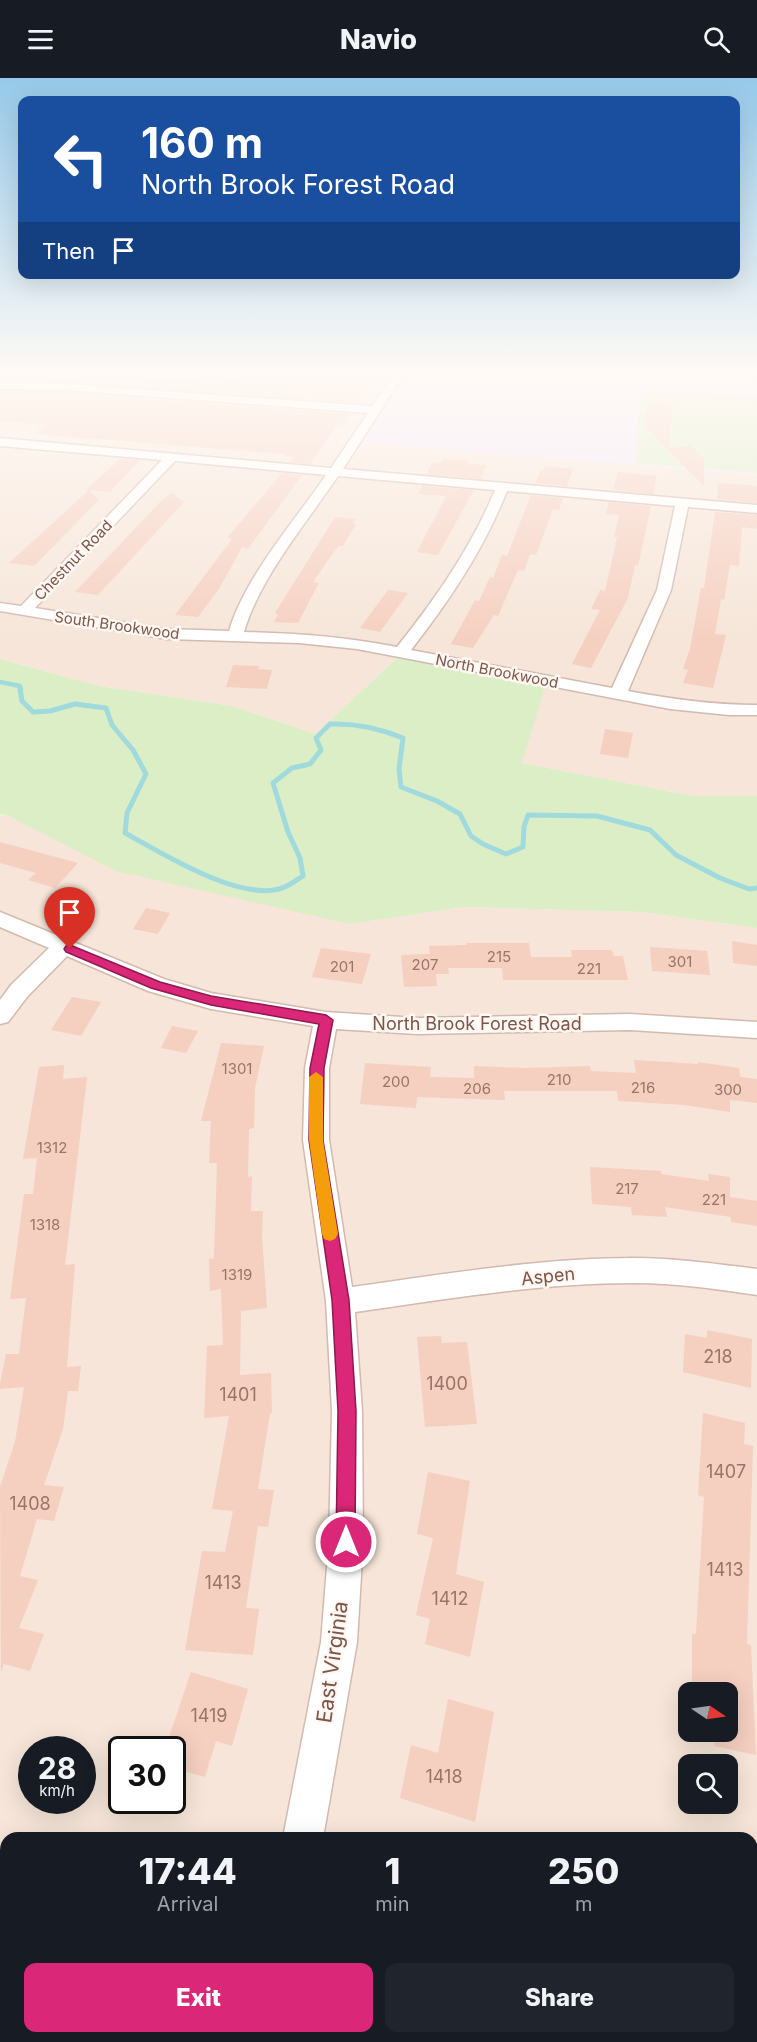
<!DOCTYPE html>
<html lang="en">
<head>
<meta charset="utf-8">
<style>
  :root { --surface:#171b24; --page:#20242c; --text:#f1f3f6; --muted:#9ea1a6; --accent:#db2777 }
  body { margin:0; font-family:Inter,sans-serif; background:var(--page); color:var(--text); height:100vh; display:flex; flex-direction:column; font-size:22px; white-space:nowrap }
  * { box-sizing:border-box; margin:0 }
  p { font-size:20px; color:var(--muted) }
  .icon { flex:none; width:33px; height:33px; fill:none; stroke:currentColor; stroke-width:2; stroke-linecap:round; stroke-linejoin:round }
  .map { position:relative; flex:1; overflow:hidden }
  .sheet { position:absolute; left:0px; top:1754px; width:758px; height:212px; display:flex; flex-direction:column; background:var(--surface); border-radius:18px 18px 0 0; box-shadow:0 6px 24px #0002 }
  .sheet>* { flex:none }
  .hud { position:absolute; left:18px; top:18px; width:722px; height:183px; border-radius:12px; box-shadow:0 6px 24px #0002; background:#1a4fa0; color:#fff; overflow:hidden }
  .needle { width:39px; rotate:103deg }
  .controls { position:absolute; left:678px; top:1604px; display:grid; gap:12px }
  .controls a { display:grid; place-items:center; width:60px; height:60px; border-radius:12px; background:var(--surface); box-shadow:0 6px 24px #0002; font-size:30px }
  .speed { position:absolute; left:18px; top:1658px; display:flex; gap:12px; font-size:30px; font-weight:700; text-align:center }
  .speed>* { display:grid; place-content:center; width:78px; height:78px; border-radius:50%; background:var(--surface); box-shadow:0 6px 24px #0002; line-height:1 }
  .speed small { font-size:15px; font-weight:400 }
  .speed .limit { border:3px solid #111; border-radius:9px; background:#fff; color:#111 }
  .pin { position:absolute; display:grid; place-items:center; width:51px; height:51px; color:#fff; margin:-62px -26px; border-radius:50% 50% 50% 0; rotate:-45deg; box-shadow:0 0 6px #0007 }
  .pin .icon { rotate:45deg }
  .me { position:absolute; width:66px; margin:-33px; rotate:0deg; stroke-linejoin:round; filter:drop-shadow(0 0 4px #0008) }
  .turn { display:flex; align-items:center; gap:21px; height:126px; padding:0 24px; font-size:27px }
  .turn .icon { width:78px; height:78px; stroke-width:2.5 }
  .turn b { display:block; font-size:42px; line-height:51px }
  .then { display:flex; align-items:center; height:57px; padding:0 24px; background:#0003; gap:12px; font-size:22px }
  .eta { display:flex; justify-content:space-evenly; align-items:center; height:102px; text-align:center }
  .eta b { font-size:36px; font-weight:800; line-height:42px }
  .cta { display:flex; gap:12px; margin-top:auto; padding:12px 24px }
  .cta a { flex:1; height:69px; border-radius:12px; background:var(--accent); color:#fff; font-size:24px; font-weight:800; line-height:69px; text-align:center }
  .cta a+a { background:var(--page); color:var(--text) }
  header { display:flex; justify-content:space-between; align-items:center; height:78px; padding:0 24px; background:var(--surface); font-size:27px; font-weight:800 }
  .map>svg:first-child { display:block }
  .residential { fill:#f6e5d8; fill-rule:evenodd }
  .education { fill:#f1e6fb }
  .green { fill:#dbeec6 }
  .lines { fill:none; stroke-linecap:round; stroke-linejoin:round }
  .stream-far1 { stroke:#a1dadd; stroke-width:4.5 }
  .stream { stroke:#a1dadd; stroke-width:5 }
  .building { fill:#f5cfc0 }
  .minor-casing { stroke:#d2baae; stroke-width:3 }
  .minor { fill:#fff; fill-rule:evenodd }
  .route { fill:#db2777; stroke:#8e194d; stroke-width:1.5 }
  .slow { fill:#f59e0b }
  .labels { text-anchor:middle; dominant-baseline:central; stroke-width:5; stroke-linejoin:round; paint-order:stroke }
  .far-street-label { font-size:15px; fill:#7c564a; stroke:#fff8f2 }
  .number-label { font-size:15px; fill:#9a7468 }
  .street-label { font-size:18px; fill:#7c564a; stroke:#fff8f2 }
  .near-number-label { font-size:18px; fill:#9a7468 }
  .near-street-label { font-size:21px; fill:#7c564a; stroke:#fff8f2 }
</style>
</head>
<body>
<header><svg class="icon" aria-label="menu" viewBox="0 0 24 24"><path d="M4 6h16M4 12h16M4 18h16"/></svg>Navio<svg class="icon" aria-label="search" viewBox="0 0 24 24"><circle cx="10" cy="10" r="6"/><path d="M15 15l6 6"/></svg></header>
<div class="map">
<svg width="757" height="1964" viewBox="0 0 757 1964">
  <rect width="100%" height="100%" fill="#fef4ea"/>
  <g class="residential">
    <polygon points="0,293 401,293 355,363 757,396 757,718 693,718 522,685 399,578 316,656 232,628 99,608 0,581"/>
    <path d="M0,737l30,6 320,103 114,-17 178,5 115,16v1114h-757zM688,1614h40v39h-40zM32,1671h50v51h-50zM122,1671h50v51h-50zM688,1686h40v39h-40zM6,1760h746v199h-746z"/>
  </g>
  <polygon class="education" points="401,293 757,293 757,397 355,364"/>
  <g class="green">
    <polygon points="644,311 757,318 757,395 636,385 638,339"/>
    <polygon points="399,578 547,602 522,685 693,718 757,718 757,850 642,834 464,829 350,846 116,793 11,739 0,736 0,581 99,608 232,628 316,656"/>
  </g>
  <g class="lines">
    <polyline class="stream-far1" points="0,604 20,608 21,612"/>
    <path class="stream" d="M20,611l2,12 11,11 17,-1 25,-7 31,4 6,17 21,25 13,24 -19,39 -2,20c37,20 111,67 154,56 9,-2 16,-8 24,-13l-3,-18 -12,-26 -15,-49 19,-15 18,-4 11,-14 -5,-12 14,-14c27,-1 49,4 73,14l-4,31 2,18 36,14 23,13 11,22 12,8 23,10 17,-7 1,-20 4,-12 69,1 53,14 26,25 44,23 29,11 8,-1"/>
  </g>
  <g class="building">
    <polygon points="240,293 381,293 359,325 66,304 10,303 18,296 77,297 81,295 222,306 226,302 240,303"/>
    <polygon points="0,313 66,314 351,336 344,347 337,347 310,386 291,384 295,379 283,378 284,376 34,356 45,347 0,343"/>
    <polygon points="648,323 673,325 669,370 691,368 704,381 704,408 644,348"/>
    <polygon points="120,381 140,382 110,414 86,412"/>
    <polygon points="443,381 469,383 468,386 486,387 480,401 427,396 432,384 442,384"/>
    <polygon points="545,388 573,391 567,408 535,405 541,392 544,392"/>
    <polygon points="618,394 657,398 653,416 613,412"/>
    <polygon points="282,395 302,397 248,471 242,469 219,511 198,539 175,537 232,461 227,460"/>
    <polygon points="718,405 757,408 757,425 717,421"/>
    <polygon points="422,408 474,412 438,477 417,474 446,418 418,416"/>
    <polygon points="89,412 99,422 34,488 9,485"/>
    <polygon points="172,415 184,424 98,517 75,514 162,422"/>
    <polygon points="531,417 563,420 559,432 553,431 536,477 530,476 524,493 518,492 498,538 494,537 473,570 451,566 475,522 479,523 490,499 493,500 502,477 507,478"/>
    <polygon points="609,424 651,428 638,488 635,487 628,520 591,590 572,586 600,532 591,531 600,512 605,513 613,478 617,459 614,459 619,437 606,436"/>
    <polygon points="715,434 757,437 757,451 742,449 739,488 730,487 724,522 721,521 715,556 726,557 713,610 683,605 688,592 683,591 690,571 701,510 704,510"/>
    <polygon points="335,439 355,441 353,445 356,446 343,468 338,468 313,504 319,505 298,545 274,544 278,537 275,535"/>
    <polygon points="388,512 408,515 380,554 360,550"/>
    <polygon points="233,587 259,588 258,591 272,592 267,611 226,609"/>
    <polygon points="605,651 633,655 628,680 600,676"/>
    <polygon points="0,764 78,785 55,810 28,802 36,795 0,785"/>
    <polygon points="146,830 170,835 158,856 133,851"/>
    <polygon points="732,863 757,867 757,888 733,885"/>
    <polygon points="466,865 529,865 531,879 572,879 571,872 612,872 614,878 623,878 628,902 503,902 502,890 448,890 449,896 436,896 437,908 404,909 401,877 430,876 429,868 467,867"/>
    <polygon points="650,869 707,873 710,897 652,893"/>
    <polygon points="321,870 371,876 362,906 312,899"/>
    <polygon points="72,919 101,924 81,958 51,952"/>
    <polygon points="172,948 198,953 186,975 161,970"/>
    <polygon points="221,965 264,968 255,1010 254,1050 249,1051 248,1099 252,1098 251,1133 263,1133 262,1158 267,1230 241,1233 240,1297 271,1295 272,1335 270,1335 258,1411 274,1412 268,1449 258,1448 246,1530 259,1531 253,1577 185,1572 202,1473 225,1474 233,1433 212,1431 229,1338 204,1340 207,1268 223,1267 221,1211 210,1213 209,1181 214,1180 217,1085 209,1085 211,1043 201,1043"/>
    <polygon points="634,982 698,986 698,984 739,990 740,999 757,1001 757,1025 730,1022 730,1034 685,1027 618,1023 617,1013 504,1013 505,1022 417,1019 416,1030 360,1026 365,985 431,989 430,999 474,1000 474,988 524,990 590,988 591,993 636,995"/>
    <polygon points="64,987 63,1001 87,999 65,1187 75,1186 67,1289 81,1288 78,1313 68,1313 63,1351 44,1407 64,1409 54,1443 37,1441 20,1498 38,1502 19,1550 44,1556 30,1593 4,1586 1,1594 0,1409 15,1364 24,1309 0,1311 0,1306 6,1276 19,1276 26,1220 10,1221 24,1116 33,1116 37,1080 23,1081 39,989"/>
    <polygon points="590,1089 661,1093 661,1096 709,1103 708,1096 730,1099 730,1119 757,1123 757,1148 731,1144 731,1139 665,1129 667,1139 632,1137 631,1129 592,1126"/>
    <polygon points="707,1252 752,1261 751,1310 683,1294 685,1256 707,1260"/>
    <polygon points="441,1258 442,1265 467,1264 477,1346 425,1349 417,1259"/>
    <polygon points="703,1335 745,1345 744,1366 753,1368 747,1566 751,1567 756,1677 714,1668 714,1653 728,1653 728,1614 692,1614 692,1556 696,1556 704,1419 698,1417"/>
    <polygon points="428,1394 470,1403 456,1496 484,1504 470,1579 425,1566 430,1541 416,1537 433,1460 417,1456"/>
    <polygon points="191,1594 248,1611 232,1668 216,1663 205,1699 172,1690 172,1671 165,1671"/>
    <polygon points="448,1621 494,1634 475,1744 400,1720 411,1667 438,1675"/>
  </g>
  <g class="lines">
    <g class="minor-casing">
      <g id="minor">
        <path d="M396,293h10l-63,98 414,36v8l-69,-6 -17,83 -43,101c43,8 85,14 129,14v10h-28l-59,-6 -313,-60 -58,-6 -132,-4 -167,-28v-8l21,3 141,-146 -162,-14v-8l331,30 37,-55 -302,-23 -66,-1v-6l66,1 306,22zM175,383l151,14c-32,47 -81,102 -97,156l-62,-2 -132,-21zM338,398l157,14c-24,58 -59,108 -98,157 -51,-10 -101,-14 -153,-15 15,-53 63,-110 94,-156zM507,413l168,15 -18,84 -45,98 -201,-38c39,-50 73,-101 96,-159z"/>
        <path d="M0,834l164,67 47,14 115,19 91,6 213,-4 127,8v16l-127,-8 -213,4 -81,-5 -7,39v72l23,147c94,-13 188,-29 282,-29 41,0 82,6 123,11v26c-41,-6 -82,-12 -123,-12 -94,0 -187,16 -279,29l7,99 1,131 -6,100 -34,196h-40l38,-196 8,-100 3,-131 -6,-110 -23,-161 2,-72 8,-42 -102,-17 -63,-18 -81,-35 -40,41 -19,25 -8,2v-24l11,-15 38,-37 -49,-21z"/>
        <polygon points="237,1959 281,1959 280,1964 236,1964"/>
      </g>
    </g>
    <use href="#minor" class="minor"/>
  </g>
  <linearGradient id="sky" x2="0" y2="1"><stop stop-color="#96c9e9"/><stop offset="0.52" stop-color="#fffaf6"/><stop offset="1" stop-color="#fffaf6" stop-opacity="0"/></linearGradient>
  <rect width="757" height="568" fill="url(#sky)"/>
  <polygon class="route" points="70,867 160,904 211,918 326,937 333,942 324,990 323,1062 349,1222 356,1333 355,1464 353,1471 346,1474 339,1471 336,1464 338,1333 332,1222 309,1062 310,990 319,946 211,927 151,910 66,874 64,871 66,868"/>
  <polygon class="slow" points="316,994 323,999 323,1062 338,1156 335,1161 330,1163 324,1161 322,1156 309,1062 309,999"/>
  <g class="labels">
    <g class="far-street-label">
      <text transform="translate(73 482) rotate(-46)">Chestnut Road</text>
      <text transform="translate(117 547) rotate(8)">South Brookwood</text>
      <text transform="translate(497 593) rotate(11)">North Brookwood</text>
    </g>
    <g class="number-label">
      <text x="499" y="878">215</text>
      <text x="680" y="883">301</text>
      <text x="425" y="886">207</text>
      <text x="342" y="888">201</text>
      <text x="589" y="890">221</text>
      <text x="237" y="990">1301</text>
      <text x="559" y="1001">210</text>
      <text x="396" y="1003">200</text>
      <text x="643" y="1009">216</text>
      <text x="477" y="1010">206</text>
      <text x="728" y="1011">300</text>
      <text x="52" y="1069">1312</text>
      <text x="627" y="1110">217</text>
      <text x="714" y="1121">221</text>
      <text x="45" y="1146">1318</text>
      <text x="237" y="1196">1319</text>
    </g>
    <g class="street-label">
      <text x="477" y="945">North Brook Forest Road</text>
      <text transform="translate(548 1198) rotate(-6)">Aspen</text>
    </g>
    <g class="near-number-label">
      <text x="718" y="1278">218</text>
      <text x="447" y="1305">1400</text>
      <text x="238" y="1316">1401</text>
      <text x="726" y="1393">1407</text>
      <text x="30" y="1425">1408</text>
      <text x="725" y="1491">1413</text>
      <text x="223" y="1504">1413</text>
      <text x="450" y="1520">1412</text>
      <text x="209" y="1637">1419</text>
      <text x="444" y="1698">1418</text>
    </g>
    <g class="near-street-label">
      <text transform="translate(332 1584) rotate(-82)">East Virginia</text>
    </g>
  </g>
</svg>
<div class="controls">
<a><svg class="needle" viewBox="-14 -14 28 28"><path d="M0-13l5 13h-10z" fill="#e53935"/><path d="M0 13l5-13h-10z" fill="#9ea1a6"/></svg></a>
<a><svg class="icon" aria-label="search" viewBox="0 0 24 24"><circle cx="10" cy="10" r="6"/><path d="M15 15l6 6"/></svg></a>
</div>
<div class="speed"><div>28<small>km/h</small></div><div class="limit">30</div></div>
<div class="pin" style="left:70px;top:871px;background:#d93025"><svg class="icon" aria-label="arrive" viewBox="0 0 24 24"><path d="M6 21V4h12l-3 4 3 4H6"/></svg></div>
<svg class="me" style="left:346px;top:1464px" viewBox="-20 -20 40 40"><circle r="17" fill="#db2777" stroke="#fff" stroke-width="3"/><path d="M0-11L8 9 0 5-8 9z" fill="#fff"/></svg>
<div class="hud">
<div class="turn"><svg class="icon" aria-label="left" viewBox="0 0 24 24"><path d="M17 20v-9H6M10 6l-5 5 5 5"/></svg><div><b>160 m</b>North Brook Forest Road</div></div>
<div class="then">Then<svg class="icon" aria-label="arrive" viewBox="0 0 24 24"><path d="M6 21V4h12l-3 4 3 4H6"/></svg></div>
</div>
<section class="sheet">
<div class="eta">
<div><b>17:44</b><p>Arrival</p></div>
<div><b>1</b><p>min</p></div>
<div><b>250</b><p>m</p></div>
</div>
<div class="cta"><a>Exit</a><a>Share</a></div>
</section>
</div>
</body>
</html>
